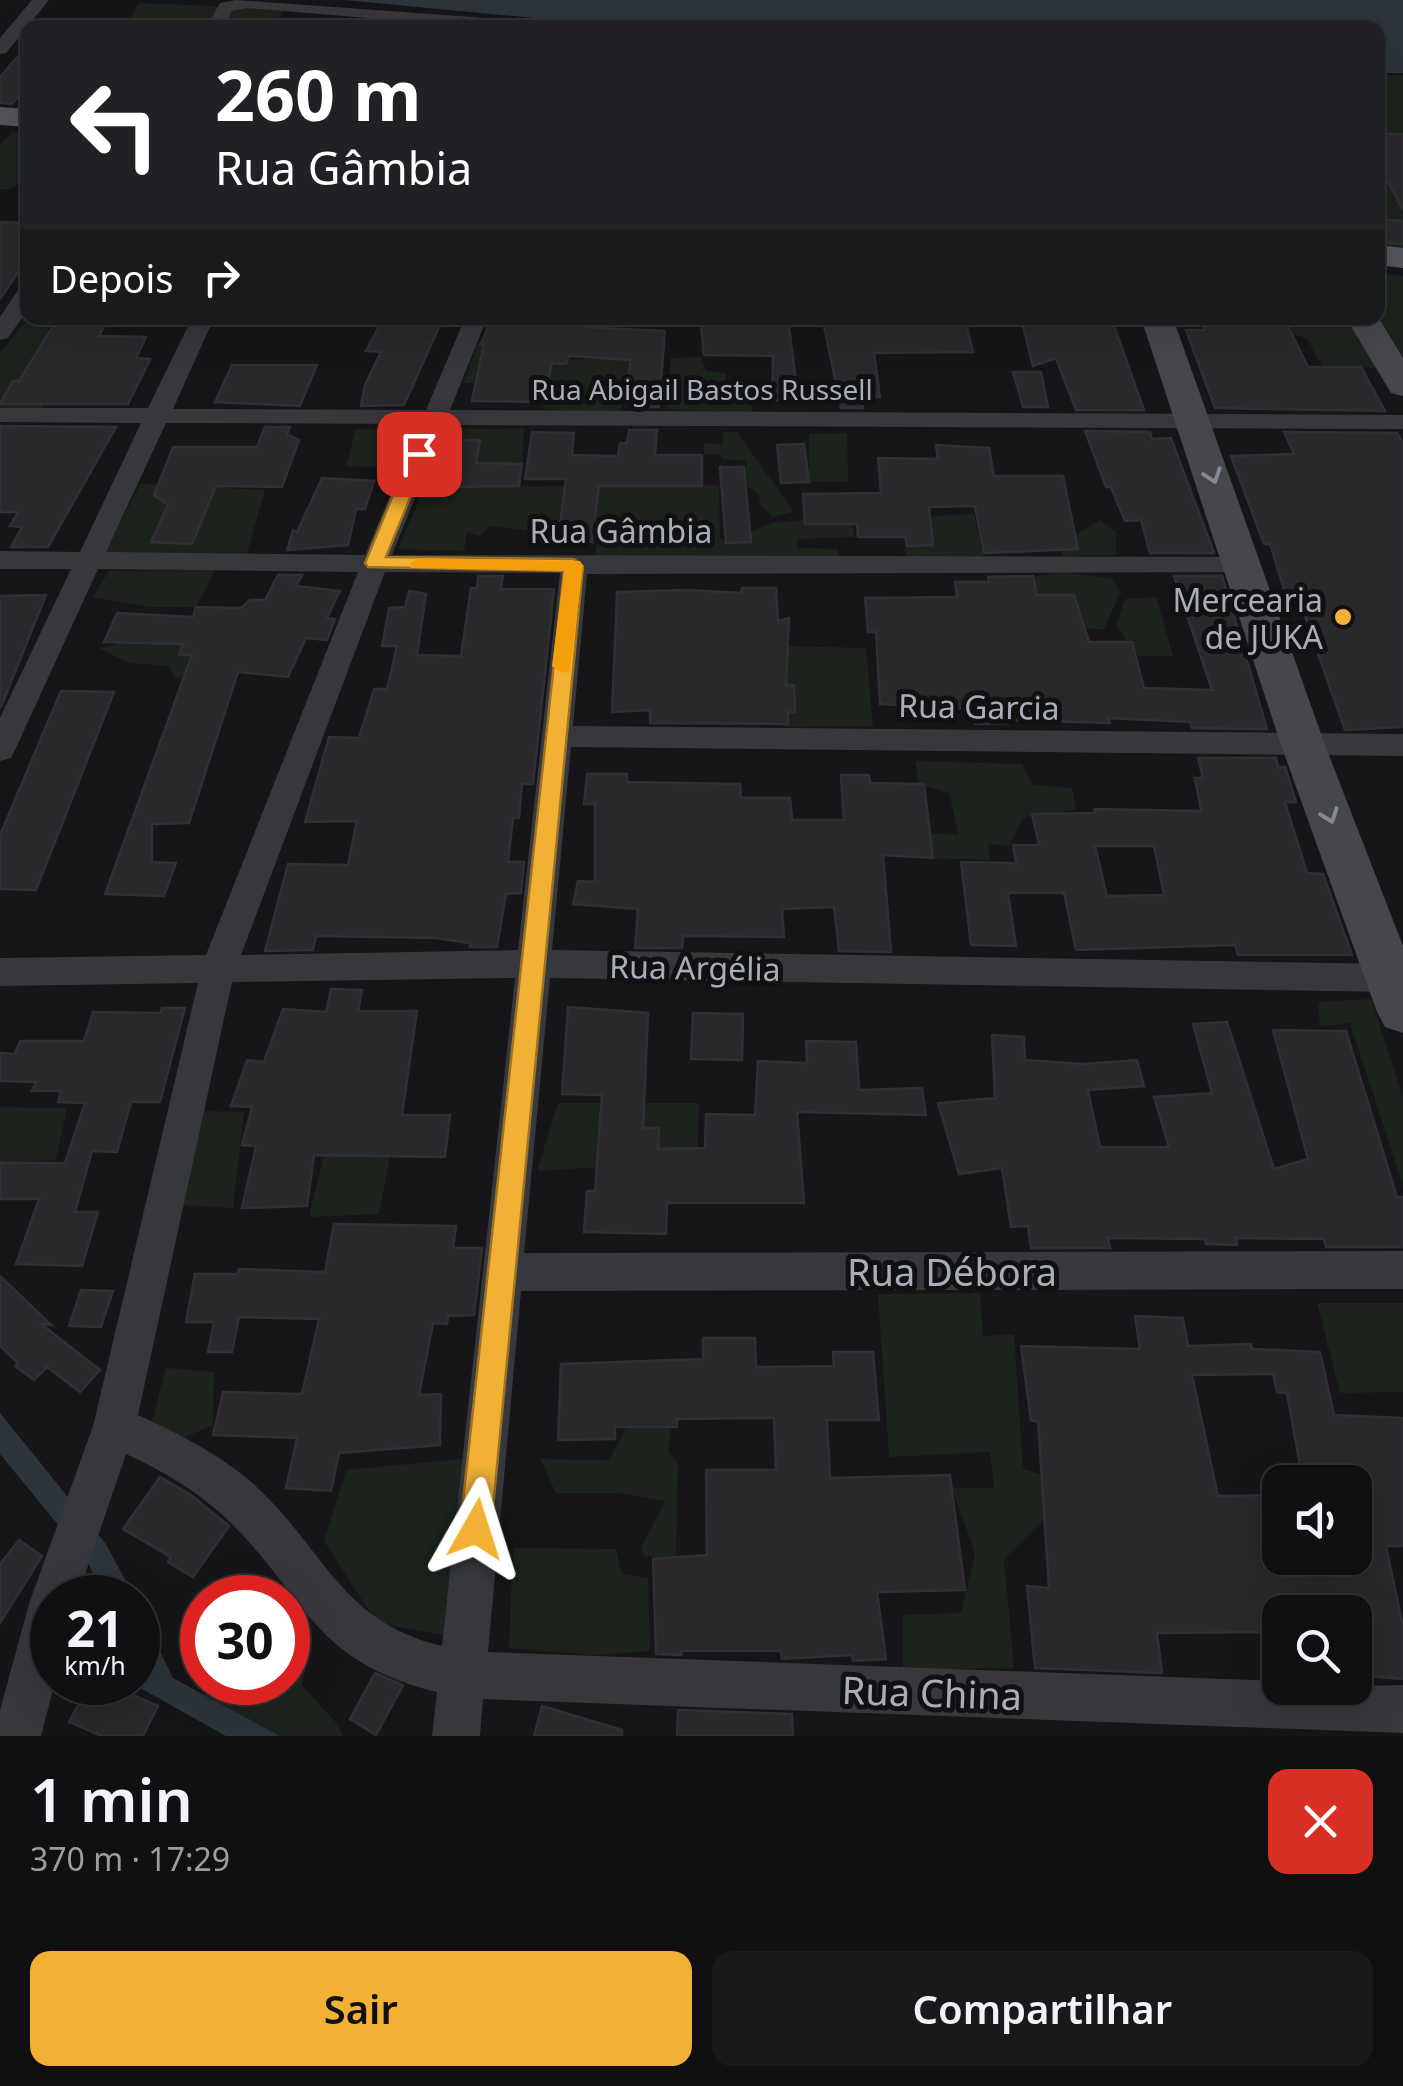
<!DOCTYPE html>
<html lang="pt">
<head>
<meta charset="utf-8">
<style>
  :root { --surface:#101012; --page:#19191b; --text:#f1f3f6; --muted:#9c9d9f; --line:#303032; --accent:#f2b134 }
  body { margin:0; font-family:"Noto Sans",sans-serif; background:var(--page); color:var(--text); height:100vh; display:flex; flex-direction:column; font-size:38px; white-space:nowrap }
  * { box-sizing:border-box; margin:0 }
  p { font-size:32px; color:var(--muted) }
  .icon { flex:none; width:55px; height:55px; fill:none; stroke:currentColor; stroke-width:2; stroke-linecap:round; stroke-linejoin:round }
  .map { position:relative; height:1736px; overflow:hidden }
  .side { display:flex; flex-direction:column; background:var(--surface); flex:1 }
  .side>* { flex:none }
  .top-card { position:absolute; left:20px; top:20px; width:1365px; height:305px; border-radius:20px; box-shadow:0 10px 40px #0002,0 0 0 2px var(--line); background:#202124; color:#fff; overflow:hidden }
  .buttons { position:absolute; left:1262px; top:1465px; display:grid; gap:20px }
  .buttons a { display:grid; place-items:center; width:110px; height:110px; border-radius:20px; background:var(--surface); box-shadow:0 10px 40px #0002,0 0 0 2px var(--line); font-size:50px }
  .speed { position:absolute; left:30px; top:1575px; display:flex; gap:20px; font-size:50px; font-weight:700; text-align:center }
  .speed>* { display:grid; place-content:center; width:130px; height:130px; border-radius:50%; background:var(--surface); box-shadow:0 10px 40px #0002,0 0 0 2px var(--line); line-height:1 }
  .speed small { font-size:25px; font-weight:400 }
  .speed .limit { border:15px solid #d22; background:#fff; color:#111 }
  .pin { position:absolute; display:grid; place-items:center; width:85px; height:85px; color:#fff; margin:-42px; border-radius:20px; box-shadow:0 5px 15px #0006 }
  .me { position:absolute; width:110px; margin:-55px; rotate:6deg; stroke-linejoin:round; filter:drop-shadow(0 0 8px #0008) }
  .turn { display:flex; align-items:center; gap:35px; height:210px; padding:0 30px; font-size:45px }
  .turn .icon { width:130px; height:130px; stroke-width:2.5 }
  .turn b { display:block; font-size:70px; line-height:85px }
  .then { display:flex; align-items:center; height:95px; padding:0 30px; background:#0003; gap:20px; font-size:38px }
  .round { display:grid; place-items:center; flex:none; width:105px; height:105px; border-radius:20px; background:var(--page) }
  .summary { display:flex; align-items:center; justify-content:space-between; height:170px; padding:0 30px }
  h1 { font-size:60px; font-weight:600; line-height:75px }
  .action { display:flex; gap:20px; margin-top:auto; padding:20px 30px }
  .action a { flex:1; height:115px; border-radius:20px; background:var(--accent); color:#111; font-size:40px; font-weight:600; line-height:115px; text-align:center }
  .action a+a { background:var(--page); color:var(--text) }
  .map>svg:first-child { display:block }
  .green { fill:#1c231d }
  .water { fill:#2c353c }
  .building { fill:#29292c; stroke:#303034; stroke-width:2.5; fill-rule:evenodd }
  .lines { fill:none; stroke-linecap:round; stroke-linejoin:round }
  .street { fill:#37383d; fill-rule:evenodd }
  .secondary { fill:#45474d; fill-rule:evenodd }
  .primary { fill:#53555c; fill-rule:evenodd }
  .oneway { stroke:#858993 }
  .route { fill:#f2b134; stroke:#9d7322; stroke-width:2.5 }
  .slow { fill:#f59e0b }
  .poi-dot { fill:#f2b134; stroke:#111113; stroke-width:4 }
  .labels { text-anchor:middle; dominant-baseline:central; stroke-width:10; stroke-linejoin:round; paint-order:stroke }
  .far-street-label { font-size:28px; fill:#a8adb8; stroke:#111113 }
  .street-label { font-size:32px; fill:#a8adb8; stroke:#111113 }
  .poi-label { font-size:32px; fill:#a8adb8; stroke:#111113; text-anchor:end }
  .near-street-label { font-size:38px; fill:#a8adb8; stroke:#111113 }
</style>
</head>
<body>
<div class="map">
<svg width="1403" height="1736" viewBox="0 0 1403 1736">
  <rect width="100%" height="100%" fill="#161618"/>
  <g class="green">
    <polygon points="139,3 285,9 272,27 123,28"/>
    <polygon points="1378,75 1403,75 1403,252 1378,250"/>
    <polygon points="12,132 27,133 27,160 18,172 27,173 27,179 10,189 0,189 0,145"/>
    <polygon points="1378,273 1403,276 1403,365 1378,317"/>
    <path d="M28,318h25l-5,12 55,1c-19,39 -49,49 -90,50l-10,18 41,1 -4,13 -40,-2v-58z"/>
    <polygon points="1261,318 1349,318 1378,368 1322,366 1307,339 1266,326"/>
    <polygon points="478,343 522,347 537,360 631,358 620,414 543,409 547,384 463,383"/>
    <polygon points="701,357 706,371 726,373 725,398 751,397 752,413 666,409 671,358"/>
    <polygon points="524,428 522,464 448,465 445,487 719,485 720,539 750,542 749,533 772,523 821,518 852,501 854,537 797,539 797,548 837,549 840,558 596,559 597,500 564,500 558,534 489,526 480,536 467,532 464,551 398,549 450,429"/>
    <polygon points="356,429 416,430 396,468 346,466"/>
    <polygon points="723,432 737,432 794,512 773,517 761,506 758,493 743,484 747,461 722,459 720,454 705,454 703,443 723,444"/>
    <polygon points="847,433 848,482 809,482 809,434"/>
    <polygon points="140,484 265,490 246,556 104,555"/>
    <polygon points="974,514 984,559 909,559 902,547 933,545 930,516"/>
    <polygon points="1100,520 1116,532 1116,555 1062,556 1061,545"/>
    <polygon points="215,570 196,607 149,607 93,597 109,571"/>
    <path d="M1062,572l51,7 7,14 -16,36c-28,3 -50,-19 -71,-34l-4,-17z"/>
    <polygon points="1156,597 1173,656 1138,656 1116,626 1125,599"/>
    <polygon points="130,641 183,641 180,655 219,655 223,667 175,678 169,666 129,663 99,648"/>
    <polygon points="779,646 866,648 873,726 783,727"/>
    <polygon points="915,761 1022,764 1033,785 1072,788 1076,810 1024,817 1009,846 988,844 990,860 924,858 930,833 959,835 949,793 919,784"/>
    <polygon points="1371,999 1403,1097 1403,1186 1350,1023 1320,1026 1318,1002"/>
    <polygon points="558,1103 699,1103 697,1170 602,1167 537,1171"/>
    <polygon points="0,1107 67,1108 56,1160 0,1163"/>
    <polygon points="204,1111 244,1112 233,1208 181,1205"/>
    <polygon points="334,1113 390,1156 379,1214 309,1217"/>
    <polygon points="980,1293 983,1336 1014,1334 1023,1469 1043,1475 1046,1517 1004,1559 1014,1668 903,1670 903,1615 961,1613 975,1553 952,1488 994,1488 990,1452 889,1457 878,1294"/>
    <polygon points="1317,1303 1403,1303 1403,1392 1340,1393"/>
    <polygon points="166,1368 214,1372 213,1425 180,1439 150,1429"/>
    <polygon points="635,1411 671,1428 668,1451 678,1464 676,1557 645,1557 641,1548 665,1501 618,1493 556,1493 540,1459 609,1460"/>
    <polygon points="472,1458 454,1637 377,1623 324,1541 346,1470"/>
    <polygon points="513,1548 616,1549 622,1574 648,1578 650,1651 595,1655 509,1648"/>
    <polygon points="288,1654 306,1664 302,1685 338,1725 343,1736 279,1736 217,1703 228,1683 288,1682"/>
  </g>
  <g class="water">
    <polygon points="344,0 1403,0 1403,73 1378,73 1378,28 640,28"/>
    <polygon points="0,1413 106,1544 134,1597 103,1597 87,1560 0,1454"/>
    <polygon points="138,1605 173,1678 280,1736 226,1736 142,1689 138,1678"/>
  </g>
  <g class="building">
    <polygon points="28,45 28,86 12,104 0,103 0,77"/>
    <polygon points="1378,134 1403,134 1403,210 1378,163"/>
    <polygon points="1378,219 1403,221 1403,244 1378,242"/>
    <polygon points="0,222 28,223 28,257 0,299"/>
    <polygon points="58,318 108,318 99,336 146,337 136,358 150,359 128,404 0,404 13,381 19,381"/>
    <polygon points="562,318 583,318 581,326 599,328 665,331 659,407 631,407 633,392 626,392 631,360 569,356 566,364 552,363 544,402 472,401 484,344 481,344 491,320 560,324"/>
    <polygon points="774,318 788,318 798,400 772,400 773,356 704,355 701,326 774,322"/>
    <polygon points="871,318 965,318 973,352 874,353 880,397 861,397 863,408 841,408 824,326 872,324"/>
    <polygon points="1021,318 1112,320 1144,410 1076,410 1056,358 1033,366"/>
    <polygon points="1200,318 1284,318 1308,367 1361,367 1385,411 1215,408 1186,330 1205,330"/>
    <polygon points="382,321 440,325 404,405 361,406 365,385 381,352 366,351"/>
    <polygon points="232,365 317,365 300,406 215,402"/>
    <polygon points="1013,372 1041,372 1048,407 1023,407"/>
    <polygon points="0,426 116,427 48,547 11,547 22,527 10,526 18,512 0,512"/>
    <polygon points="265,427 290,427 287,434 299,440 282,487 216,486 192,544 151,542 168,505 154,495 173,447 257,447"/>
    <polygon points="629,430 657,430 655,455 702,455 702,486 599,486 592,542 558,541 566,479 525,479 532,432 574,433 572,455 618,456 620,443 627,443"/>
    <polygon points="1085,431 1150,432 1152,439 1171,438 1214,553 1150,553 1141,520 1125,521 1111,487 1106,487"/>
    <polygon points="1284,432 1397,433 1403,443 1403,727 1345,730 1300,602 1288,602 1270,544 1264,544 1231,456 1294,454"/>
    <polygon points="458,440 480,440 476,463 522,464 519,486 444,487 448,465 454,465"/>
    <polygon points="804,444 809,482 781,483 777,445"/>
    <polygon points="936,445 989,448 994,476 1063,476 1078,549 984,553 975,506 929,507 933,545 907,546 905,537 858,537 857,524 805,524 803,494 881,493 878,458 938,459"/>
    <polygon points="720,467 744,467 751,542 726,543"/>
    <polygon points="322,478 374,481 365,509 356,509 348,545 287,550 293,530 297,532"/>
    <polygon points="278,575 302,575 296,586 340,591 327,618 335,619 327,640 306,638 288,677 238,672 189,823 152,824 152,862 176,863 164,896 105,894 192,655 179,655 183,644 104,642 117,613 193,617 196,607 241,608 250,600 265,600"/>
    <polygon points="478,576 503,576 501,589 554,589 533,784 522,784 519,818 513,818 508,862 524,862 521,893 506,894 497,947 470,947 470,943 435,938 316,936 313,950 265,951 288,864 348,865 357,821 305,822 329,737 359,738 374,689 387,689 397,646 382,646 389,608 405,607 409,591 426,594 417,655 461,656 471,588 477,588"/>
    <polygon points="1033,576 1037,595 1074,595 1089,642 1132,642 1144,688 1212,690 1174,576 1222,576 1267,729 1192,728 1190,722 1108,718 1110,723 1010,720 1011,723 975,724 972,709 880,704 876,632 868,632 865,598 957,597 955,582 989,582 988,577"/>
    <polygon points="742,588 776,588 778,621 789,618 786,685 794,685 795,712 788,712 788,724 650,723 650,710 612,712 617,592 687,590 741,593"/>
    <polygon points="46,595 1,707 0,707 0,596"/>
    <polygon points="61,691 114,692 36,890 0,889 0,835"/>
    <path d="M1198,758h78l2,9h7l11,35h-11l22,71 16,1 29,81h-114l-3,-10 -159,5 -12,-57h-56l8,53 -45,-1 -10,-83 55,1 -3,-18h26l-7,-31 63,-1 -1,-4 107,2 -6,-33h8zM1095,846h59l10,49 -57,1z"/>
    <polygon points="587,774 627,774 627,782 740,784 741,798 790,798 792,820 844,820 841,775 869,775 870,783 924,784 933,858 883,855 891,952 839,951 834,907 782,909 784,937 683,936 682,948 635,948 638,909 573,904 578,881 595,882 595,804 584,804"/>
    <polygon points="331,989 362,990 358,1011 417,1011 402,1115 450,1115 445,1157 314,1155 307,1206 242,1208 256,1146 242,1145 252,1107 231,1106 247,1060 264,1062 283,1009 326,1012"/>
    <polygon points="568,1007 648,1013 643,1128 659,1128 658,1149 705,1148 706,1114 755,1115 758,1061 807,1063 806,1041 856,1042 859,1090 922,1088 926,1115 797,1112 804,1203 667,1203 666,1234 584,1232 587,1191 595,1191 602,1095 562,1094"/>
    <polygon points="162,1008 185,1008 160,1102 131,1102 117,1152 92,1151 75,1212 98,1212 82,1266 16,1264 39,1199 0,1199 0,1163 65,1163 85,1103 58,1102 61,1091 32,1091 36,1082 0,1081 0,1053 15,1054 20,1041 84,1041 93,1012 161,1013"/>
    <polygon points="693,1013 743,1014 742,1060 691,1059"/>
    <polygon points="1227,1022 1274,1169 1308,1159 1273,1030 1346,1031 1397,1197 1403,1197 1403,1247 1326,1247 1324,1239 1236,1238 1237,1245 1206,1244 1205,1239 1108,1238 1110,1248 1031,1248 1028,1226 1011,1227 1002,1168 959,1174 938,1103 995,1098 992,1035 1024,1037 1025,1060 1082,1064 1137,1060 1144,1086 1088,1090 1100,1147 1169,1147 1154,1097 1212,1093 1193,1024"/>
    <polygon points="334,1224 456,1226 453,1248 482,1248 474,1315 448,1316 447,1324 433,1323 419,1395 441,1394 440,1445 339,1453 331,1491 286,1488 297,1438 213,1435 223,1392 302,1394 319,1319 239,1317 232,1352 208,1352 214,1322 186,1322 195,1274 237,1274 239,1269 325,1272"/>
    <polygon points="0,1276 51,1325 41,1324 100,1370 80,1392 47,1367 34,1380 15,1366 18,1363 0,1346"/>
    <polygon points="81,1290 113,1291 101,1327 69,1326"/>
    <path d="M1135,1316l48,2 5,28 63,-2 1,5 68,3 14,63 69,3v128h-17l17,81v52l-48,-4v-63h-75v20l-123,1 5,40 -127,-5 -8,-82 22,2 -11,-167h-7l-10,-75 119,3zM1273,1374l4,18 10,1 16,89h52v76h-75v-63l-62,1 -26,-121z"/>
    <polygon points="703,1338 755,1338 756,1367 834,1366 833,1352 873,1352 879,1420 827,1420 830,1478 950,1475 965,1590 877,1592 886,1659 853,1661 852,1655 782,1659 781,1651 681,1651 681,1655 656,1654 653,1559 707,1555 706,1470 776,1470 774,1418 677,1419 677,1427 615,1427 615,1439 558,1440 561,1364 703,1359"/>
    <polygon points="160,1477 191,1495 229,1526 193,1577 168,1562 171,1557 123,1529"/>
    <polygon points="19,1540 42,1556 0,1623 0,1564"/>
    <polygon points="375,1673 403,1685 376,1735 350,1719"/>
    <polygon points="91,1682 102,1682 158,1706 143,1736 102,1736 69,1722"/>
    <polygon points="542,1706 622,1730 622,1736 534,1736"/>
    <polygon points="678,1710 792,1714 793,1736 677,1736"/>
  </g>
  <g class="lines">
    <g class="street">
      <polygon points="32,0 49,0 6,53 0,54 0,38"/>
      <polygon points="236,0 556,23 564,28 486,28 247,8 232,11 223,28 206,28 220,3"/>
      <polygon points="28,286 28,309 8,338 0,340 0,317 20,287"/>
      <path d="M192,318h22l-41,91 253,1 39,-92h22l-37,92 953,5v14l-959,-4 -52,130 861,2 3,6 -3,6 -10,3 -656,2 -14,152 830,8v22l-832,-9 -19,203 838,14 12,4 1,18 -13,6 -840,-14 -26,275 879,-2v38l-882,2 -33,361 792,29v7l123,-3v48l-920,-34 -3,37h-48l5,-44c-125,-31 -128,-92 -208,-171 -30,-29 -66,-50 -103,-67l-49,144h-25l3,84 -14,54h-41v-26l29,-106 64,-178 105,-443 -198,3v-28l206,-3 152,-383 -260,-3 -83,181 -4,8 -11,3v-43l71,-149h-71v-18l80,1 61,-129 -141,-1v-14h148zM166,423l254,1 -55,131 -259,-3zM385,572l175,1 -42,377 -277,5zM515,978l-73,668c-99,-24 -115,-91 -181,-155 -35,-34 -80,-56 -123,-76l94,-433z"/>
    </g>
    <g class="secondary">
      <polygon points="1378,317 1403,358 1403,396 1391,393 1346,318"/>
      <polygon points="1141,318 1173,318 1325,745 1403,946 1403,1033 1385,1027 1377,1012 1281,745"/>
    </g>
    <g class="primary">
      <polygon points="0,107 28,109 28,127 0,125"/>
      <polygon points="1378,245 1403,248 1403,268 1378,265"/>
    </g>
  </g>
  <defs><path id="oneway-chevron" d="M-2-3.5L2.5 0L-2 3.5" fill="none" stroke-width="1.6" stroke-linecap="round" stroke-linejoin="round" transform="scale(2.5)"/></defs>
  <g class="oneway">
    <use href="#oneway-chevron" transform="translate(1213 476) rotate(71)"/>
    <use href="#oneway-chevron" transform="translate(1330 816) rotate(70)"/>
  </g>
  <polygon class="route" points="419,449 428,454 386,557 574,559 583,566 491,1529 487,1540 476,1544 464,1540 460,1529 564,571 368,567 365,563 410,454"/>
  <polygon class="slow" points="418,558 580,561 583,566 570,671 562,673 552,666 564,571 411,568 409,564"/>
  <circle class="poi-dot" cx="1343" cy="617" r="10"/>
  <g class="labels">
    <g class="far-street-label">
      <text x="702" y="389">Rua Abigail Bastos Russell</text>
    </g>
    <g class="street-label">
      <text x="621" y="530">Rua Gâmbia</text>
      <text transform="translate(979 706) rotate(1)">Rua Garcia</text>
      <text transform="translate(695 967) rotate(1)">Rua Argélia</text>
    </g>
    <g class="poi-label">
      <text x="1323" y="599">Mercearia<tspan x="1323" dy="37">de JUKA</tspan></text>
    </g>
    <g class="near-street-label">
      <text x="952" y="1271">Rua Débora</text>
      <text transform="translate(932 1692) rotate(2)">Rua China</text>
    </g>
  </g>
</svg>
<div class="buttons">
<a><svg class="icon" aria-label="sound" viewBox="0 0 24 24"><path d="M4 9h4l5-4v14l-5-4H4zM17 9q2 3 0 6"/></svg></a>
<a><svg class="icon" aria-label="search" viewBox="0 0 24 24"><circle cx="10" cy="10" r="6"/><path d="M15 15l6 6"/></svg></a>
</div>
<div class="speed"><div>21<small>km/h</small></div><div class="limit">30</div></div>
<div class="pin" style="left:419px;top:454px;background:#d93025"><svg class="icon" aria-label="arrive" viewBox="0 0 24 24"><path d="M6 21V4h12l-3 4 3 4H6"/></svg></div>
<svg class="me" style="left:476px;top:1529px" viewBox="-20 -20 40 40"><path d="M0-17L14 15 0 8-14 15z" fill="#f2b134" stroke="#fff" stroke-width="4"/></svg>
<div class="top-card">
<div class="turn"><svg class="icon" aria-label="left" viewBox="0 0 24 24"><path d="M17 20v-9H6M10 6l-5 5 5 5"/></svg><div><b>260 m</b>Rua Gâmbia</div></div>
<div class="then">Depois<svg class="icon" aria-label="right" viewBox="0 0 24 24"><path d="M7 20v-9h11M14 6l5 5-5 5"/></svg></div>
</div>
</div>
<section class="side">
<div class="summary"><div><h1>1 min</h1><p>370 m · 17:29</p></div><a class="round" style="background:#d93025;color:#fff"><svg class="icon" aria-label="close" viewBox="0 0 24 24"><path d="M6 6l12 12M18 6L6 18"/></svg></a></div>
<div class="action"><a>Sair</a><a>Compartilhar</a></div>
</section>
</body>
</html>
